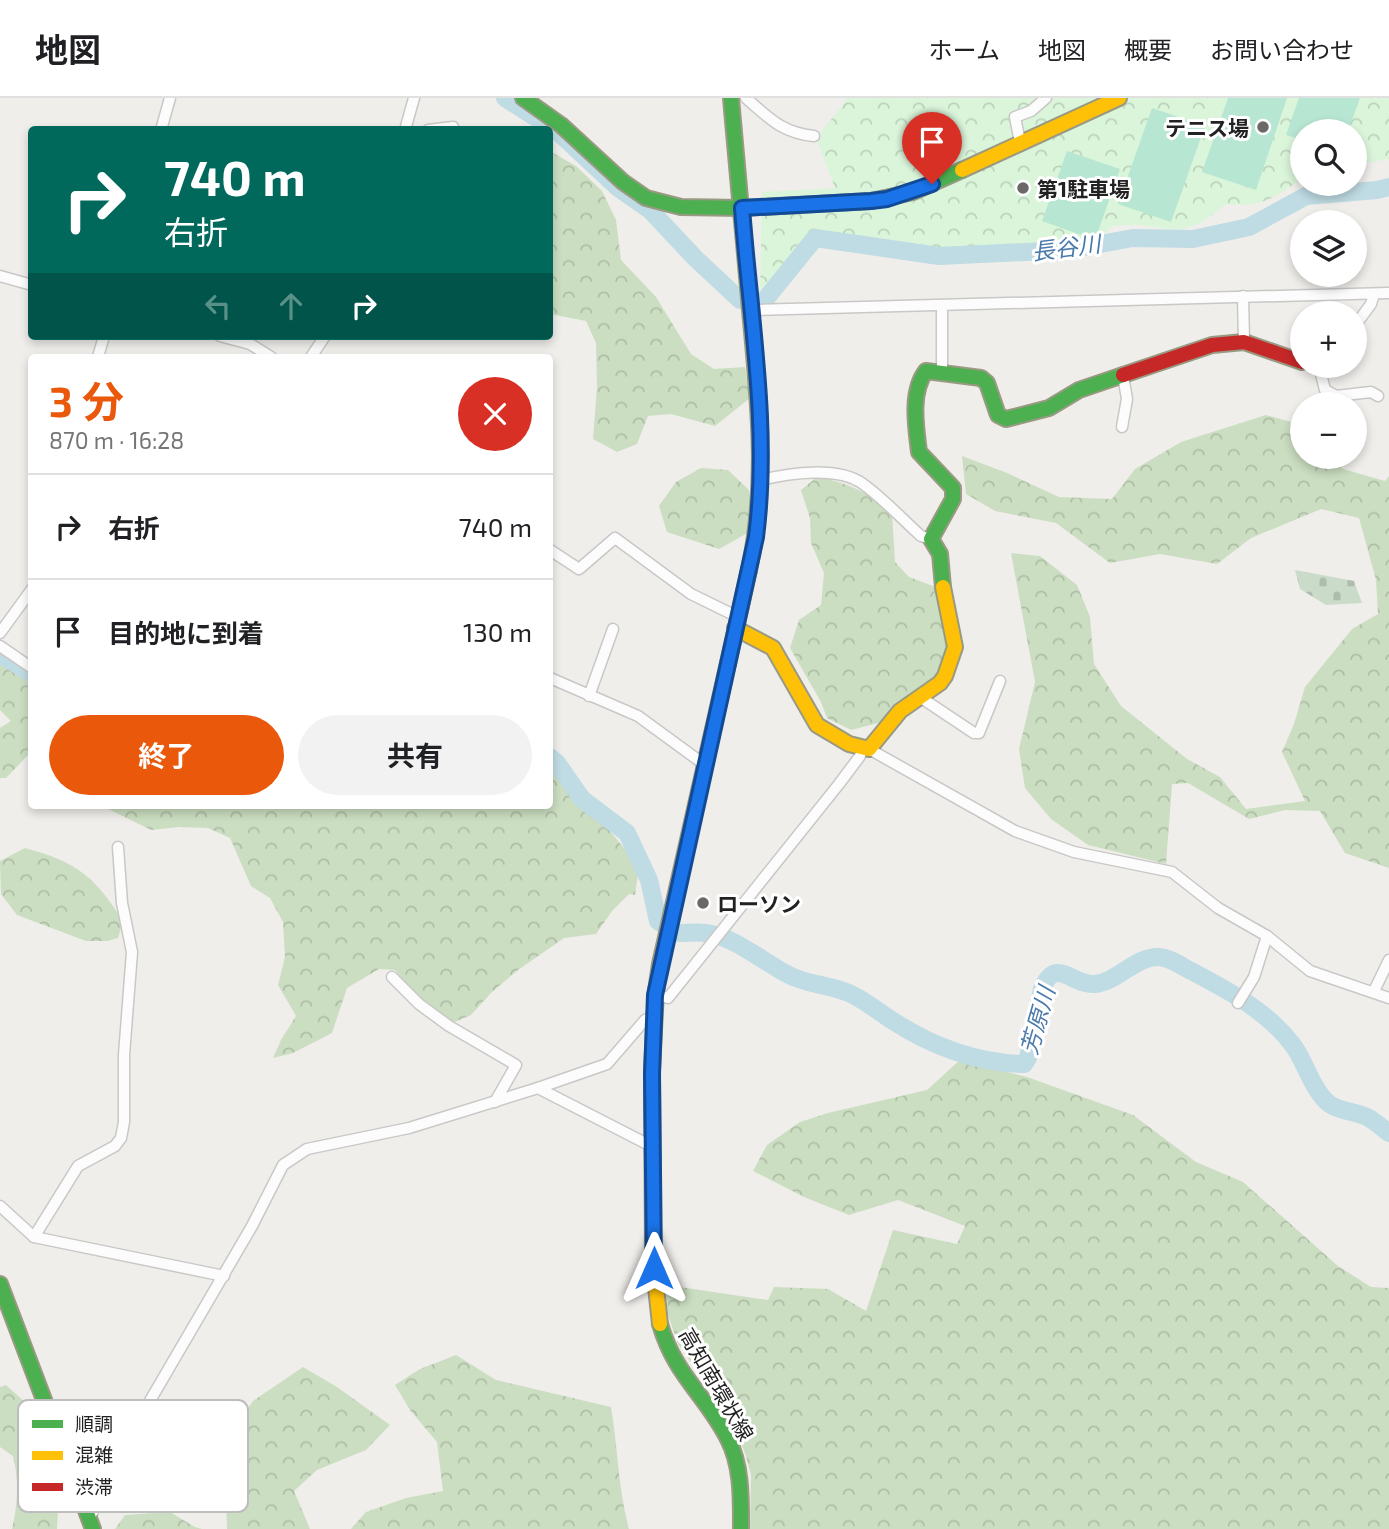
<!DOCTYPE html>
<html lang="ja">
<head>
<meta charset="utf-8">
<style>
  :root { --surface:#fff; --page:#f2f2f2; --text:#202124; --muted:#757577; --line:#e0e0e0; --accent:#ea580c }
  body { margin:0; font-family:"Exo 2","Noto Sans JP",sans-serif; background:var(--page); color:var(--text); height:100vh; display:flex; flex-direction:column; font-size:26px; white-space:nowrap }
  * { box-sizing:border-box; margin:0 }
  p { font-size:23px; color:var(--muted) }
  .icon { flex:none; width:38px; height:38px; fill:none; stroke:currentColor; stroke-width:2; stroke-linecap:round; stroke-linejoin:round }
  .map { position:relative; flex:1; overflow:hidden }
  .panel { position:absolute; left:28px; top:256px; width:525px; height:455px; display:flex; flex-direction:column; background:var(--surface); border-radius:7px; box-shadow:0 4px 10px #0003 }
  .panel>* { flex:none }
  .guide { position:absolute; left:28px; top:28px; width:525px; height:214px; border-radius:7px; box-shadow:0 4px 10px #0003; background:#00695c; color:#fff; overflow:hidden }
  .buttons { position:absolute; left:1290px; top:21px; display:grid; gap:14px }
  .buttons a { display:grid; place-items:center; width:77px; height:77px; border-radius:50%; background:var(--surface); box-shadow:0 4px 10px #0003; font-size:35px }
  .pin { position:absolute; display:grid; place-items:center; width:60px; height:60px; color:#fff; margin:-72px -30px; border-radius:50% 50% 50% 0; rotate:-45deg; box-shadow:0 0 7px #0007 }
  .pin .icon { rotate:45deg }
  .me { position:absolute; width:77px; margin:-38px; rotate:0deg; stroke-linejoin:round; filter:drop-shadow(0 0 5px #0008) }
  .turn { display:flex; align-items:center; gap:24px; height:147px; padding:0 21px; font-size:32px }
  .turn .icon { width:91px; height:91px; stroke-width:2.5 }
  .turn b { display:block; font-size:49px; line-height:60px }
  .lanes { display:flex; align-items:center; height:66px; padding:0 21px; background:#0003; justify-content:center; gap:35px; direction:ltr }
  .lanes .off { opacity:.35 }
  .round { display:grid; place-items:center; flex:none; width:74px; height:74px; border-radius:37px; background:var(--page) }
  .headline { display:flex; align-items:center; justify-content:space-between; height:119px; padding:0 21px }
  h1 { font-size:42px; font-weight:700; line-height:52px; color:var(--accent) }
  .cta { display:flex; gap:14px; margin-top:auto; padding:14px 21px }
  .cta a { flex:1; height:80px; border-radius:42px; background:var(--accent); color:#fff; font-size:28px; font-weight:700; line-height:80px; text-align:center }
  .cta a+a { background:var(--page); color:var(--text) }
  ul { padding:0; list-style:none }
  li { display:flex; align-items:center; gap:21px; height:105px; padding:0 21px; border-top:2px solid var(--line) }
  li div { flex:1 }
  li b { display:block; font-size:26px }
  li em { font-style:normal }
  header { display:flex; align-items:center; gap:42px; box-sizing:border-box; height:98px; padding:0 35px; background:var(--surface); border-bottom:2px solid var(--line) }
  header strong { font-size:33px }
  nav { display:flex; gap:38px; margin-inline-start:auto; font-size:24px }
  .map>svg:first-child { display:block }
  .forest { fill:url(#forest-crowns) }
  .cemetery { fill:url(#cemetery-stones) }
  .park { fill:url(#park-crowns) }
  .pitch { fill:#b7e6d2 }
  .lines { fill:none; stroke-linecap:round; stroke-linejoin:round }
  .river { stroke:#bfdbe3; stroke-width:18 }
  .street-casing { stroke:#c9c8c7; stroke-width:13 }
  .fast-casing { stroke:#999a82; stroke-width:18 }
  .slow-casing { stroke:#999a82; stroke-width:18 }
  .jam-casing { stroke:#999a82; stroke-width:18 }
  .street { stroke:#fdfcfc; stroke-width:10 }
  .fast { stroke:#4caf50; stroke-width:14 }
  .slow { stroke:#ffc107; stroke-width:14 }
  .jam { stroke:#c62828; stroke-width:14 }
  .route-casing { stroke:#114b97; stroke-width:18 }
  .route { stroke:#1a73e8; stroke-width:12 }
  .poi-dot { fill:#6a6968; stroke:#fff; stroke-width:2.5 }
  .labels { text-anchor:middle; dominant-baseline:central; stroke-width:6; stroke-linejoin:round; paint-order:stroke }
  .poi-label { font-size:21px; font-weight:bold; fill:#222; stroke:#fff; text-anchor:start }
  .street-label { font-size:21px; fill:#222; stroke:#fff }
  .water-label { font-size:23px; font-style:italic; fill:#4a7aab; stroke:#fff }
  .key { fill:#fff; stroke:#bdbdbd; stroke-width:2 }
  .key-label { font-size:19px; fill:#222 }
</style>
</head>
<body>
<header>
<strong>地図</strong>
<nav><a>ホーム</a><a>地図</a><a>概要</a><a>お問い合わせ</a></nav>
</header>
<div class="map">
<svg width="1389" height="1431" viewBox="0 0 1389 1431">
  <defs>
    <pattern id="forest-crowns" width="20" height="18" patternUnits="userSpaceOnUse" patternTransform="scale(1.75)"><rect width="20" height="18" fill="#cbdec1"/><path d="M2 6a3 3 0 1 1 6 0M12 15a3 3 0 1 1 6 0" fill="none" stroke="#aebea6"/></pattern>
    <pattern id="cemetery-stones" width="16" height="16" patternUnits="userSpaceOnUse" patternTransform="scale(1.75)"><rect width="16" height="16" fill="#cadbca"/><path d="M2 7V4a2 2 0 0 1 4 0v3zM10 15v-3a2 2 0 0 1 4 0v3z" fill="#adbcad"/></pattern>
    <pattern id="park-crowns" width="20" height="18" patternUnits="userSpaceOnUse" patternTransform="scale(1.75)"><rect width="20" height="18" fill="#daf5da"/><path d="M2 6a3 3 0 1 1 6 0M12 15a3 3 0 1 1 6 0" fill="none" stroke="#bbd2bb"/></pattern>
  </defs>
  <rect width="100%" height="100%" fill="#f0eeeb"/>
  <g class="forest">
    <polygon points="550,53 576,68 602,93 616,122 621,162 656,199 691,256 714,271 745,269 750,300 715,328 671,316 648,318 637,346 617,354 593,341 597,289 596,245 586,223 550,216"/>
    <polygon points="1266,317 1302,327 1302,359 1335,359 1343,371 1385,383 1389,378 1389,770 1345,755 1320,713 1285,712 1249,721 1188,685 1172,686 1166,766 1088,747 1051,721 1025,690 1019,651 1035,584 1011,455 1040,458 1077,487 1090,519 1094,566 1121,608 1187,661 1220,679 1246,711 1305,703 1282,654 1294,626 1305,589 1352,531 1378,516 1376,482 1359,420 1321,411 1251,440 1217,466 1160,456 1110,465 1056,425 995,413 966,396 962,358 1007,375 1059,399 1112,401 1135,371 1181,344"/>
    <polygon points="701,370 728,372 749,392 753,432 719,451 667,434 659,408 676,384"/>
    <path d="M817,379c34,7 48,14 75,35l3,50 14,15 27,10 16,53 -11,26 -17,26 -42,30 -31,8 -24,-12 -6,-16 -31,-54 9,-28 22,-15 3,-32 -13,-30 -1,-25 -9,-28z"/>
    <polygon points="0,566 31,582 31,654 6,680 0,680 0,630 11,623 0,612"/>
    <polygon points="550,665 573,689 639,768 635,797 629,796 612,813 596,836 564,840 518,872 492,894 471,917 452,925 420,903 395,872 379,871 347,890 332,935 293,955 273,960 281,942 296,918 278,887 285,859 283,824 270,800 251,788 230,740 208,730 179,729 151,732 100,707 550,707"/>
    <path d="M25,750c52,14 69,28 98,73l-5,17 -11,3h-21l-69,-26 -16,-21 -1,-33z"/>
    <polygon points="960,962 1027,979 1133,1017 1196,1064 1243,1084 1338,1168 1371,1189 1389,1190 1389,1431 750,1431 751,1377 746,1358 738,1337 717,1302 678,1246 667,1214 666,1187 768,1202 774,1189 828,1191 866,1213 893,1132 957,1146 965,1128 898,1102 849,1117 804,1099 753,1073 767,1047 800,1024 828,1015 927,992"/>
    <path d="M456,1257l40,25 115,27c7,41 7,82 18,122h-278l15,-17 40,-14 37,-7 -6,-49 -27,-32 -15,-25 25,-16z"/>
    <polygon points="303,1269 337,1289 390,1327 366,1352 317,1372 294,1393 310,1431 227,1431 226,1397 231,1335 253,1303"/>
    <path d="M6,1287l33,30 21,59 -3,55h-45c6,-25 7,-49 1,-73l-13,-9v-60z"/>
    <polygon points="170,1414 195,1429 202,1431 115,1431 125,1417"/>
  </g>
  <polygon class="cemetery" points="1295,472 1354,483 1362,505 1326,507 1300,491"/>
  <path class="park" d="M846,0h543v61l-34,6 -1,-34h-52v48c-28,19 -41,29 -76,25l-25,19 -21,7 -43,-5 -25,1 -17,19 -156,6 -128,-18 -51,58 2,-99 73,-4 -19,-50 30,-37z"/>
  <g class="pitch">
    <polygon points="1228,0 1287,0 1256,92 1202,74"/>
    <polygon points="1299,0 1360,0 1348,33 1302,33 1302,42 1286,37"/>
    <polygon points="1152,10 1205,28 1171,124 1118,106"/>
    <polygon points="1067,53 1120,71 1095,142 1042,123"/>
  </g>
  <g class="lines">
    <g class="river">
      <polyline points="505,0 558,34 617,89 650,112 695,160 740,202"/>
      <polyline points="764,203 815,140 939,158 1067,152 1133,140 1193,141 1249,129 1306,98 1377,92 1389,89"/>
      <polyline points="0,556 32,576"/>
      <polyline points="550,659 557,665 582,701 627,735 649,782 658,823 666,828"/>
      <path d="M679,835c9,0 19,-1 27,0 29,4 56,28 81,41 21,12 45,10 66,21 14,7 27,18 40,26 39,25 84,42 131,43l4,-6 14,-69c14,-34 30,-3 53,-5 23,-2 40,-28 64,-27 12,1 24,10 34,15 36,19 74,39 99,72 13,16 17,39 32,55 11,13 29,11 43,18 8,4 15,11 22,16"/>
    </g>
    <g class="street-casing">
      <g id="street">
        <path d="M746,0c23,20 36,35 68,38"/>
        <polyline points="161,32 170,0"/>
        <polyline points="405,32 414,0"/>
        <polyline points="428,32 453,29 454,32"/>
        <polyline points="1020,44 1015,19 1031,13 1046,0"/>
        <polyline points="0,178 32,187"/>
        <polyline points="1243,198 1244,244"/>
        <polyline points="942,207 942,274"/>
        <polyline points="750,212 1389,195"/>
        <polyline points="1354,229 1371,206 1374,196"/>
        <polyline points="220,238 250,246 271,259"/>
        <polyline points="98,259 104,238"/>
        <polyline points="311,259 325,238"/>
        <polyline points="1319,268 1325,292 1336,298 1371,294 1378,298"/>
        <polyline points="1122,329 1127,301 1123,278"/>
        <path d="M761,382c29,-7 77,-14 102,4 21,15 39,35 58,52l10,3"/>
        <polyline points="550,452 579,471 615,440 691,496 738,519"/>
        <polyline points="0,535 32,491"/>
        <polyline points="0,548 32,570"/>
        <polyline points="550,580 638,618 705,667"/>
        <polyline points="589,598 613,531"/>
        <polyline points="920,599 974,635 979,635 1000,583"/>
        <polyline points="869,651 1015,733 1074,754 1172,774 1218,810 1267,838 1310,873 1389,900"/>
        <polyline points="392,879 419,906 449,928 516,967 495,1004"/>
        <polyline points="1374,893 1389,862"/>
        <polyline points="655,897 668,900 839,686 860,658 862,651"/>
        <polyline points="1238,905 1254,879 1267,838"/>
        <polyline points="538,990 607,966 645,922 653,918"/>
        <polyline points="0,1108 34,1139 224,1178"/>
        <polyline points="34,1139 78,1068 115,1048 121,1040 124,1024 124,957 132,854 122,805 118,749"/>
        <polyline points="89,1421 151,1301 252,1128 283,1067 307,1051 409,1030 538,990 653,1049"/>
      </g>
    </g>
    <g class="fast-casing">
      <g id="fast">
        <polyline points="523,0 561,27 623,84 646,100 681,109 742,110 871,103 913,94 962,72"/>
        <path d="M731,0c6,71 13,142 19,212 8,87 18,174 -1,260"/>
        <path d="M943,489l-3,-33 -9,-15 22,-40v-11l-34,-36c-3,-25 -9,-60 7,-81l55,7 6,5 11,32 8,4 43,-11 30,-18 44,-15"/>
        <polyline points="0,1186 93,1431"/>
        <path d="M660,1226c15,52 46,71 68,115 14,27 13,60 13,90"/>
      </g>
    </g>
    <g class="slow-casing">
      <g id="slow">
        <polyline points="962,72 1119,0"/>
        <polyline points="735,530 773,550 817,627 849,646 869,651 900,613 940,585 945,578 955,549 943,489"/>
        <polyline points="656,893 652,972 653,1162 660,1226"/>
      </g>
    </g>
    <g class="jam-casing">
      <g id="jam">
        <polyline points="1123,277 1212,247 1244,244 1302,264"/>
        <polyline points="656,893 660,866 749,472"/>
      </g>
    </g>
    <use href="#street" class="street"/>
    <use href="#fast" class="fast"/>
    <use href="#slow" class="slow"/>
    <use href="#jam" class="jam"/>
  </g>
  <g class="lines">
    <g class="route-casing">
      <path id="route" d="M654,1170l-2,-194 3,-79 101,-458c14,-109 -6,-221 -14,-329l129,-7 16,-2 45,-15"/>
    </g>
    <use href="#route" class="route"/>
  </g>
  <g class="poi-dot">
    <circle cx="1263" cy="29" r="7"/>
    <circle cx="1023" cy="90" r="7"/>
    <circle cx="703" cy="805" r="7"/>
  </g>
  <g class="labels">
    <g class="poi-label">
      <text x="1249" y="29" text-anchor="end">テニス場</text>
      <text x="1037" y="90">第1駐車場</text>
      <text x="717" y="805">ローソン</text>
    </g>
    <g class="street-label">
      <text transform="translate(717 1286) rotate(60)">高知南環状線</text>
    </g>
    <g class="water-label">
      <text transform="translate(1066 149) rotate(-7)">長谷川</text>
      <text transform="translate(1037 922) rotate(-74)">芳原川</text>
    </g>
  </g>
  <rect x="18" y="1302" width="230" height="112" rx="10" class="key"/>
  <rect x="32" y="1322" width="31" height="8" fill="#4caf50"/>
  <rect x="32" y="1353" width="31" height="9" fill="#ffc107"/>
  <rect x="32" y="1385" width="31" height="8" fill="#c62828"/>
  <g class="key-label">
    <text x="75" y="1333">順調</text>
    <text x="75" y="1364">混雑</text>
    <text x="75" y="1396">渋滞</text>
  </g>
</svg>
<div class="buttons">
<a><svg class="icon" aria-label="search" viewBox="0 0 24 24"><circle cx="10" cy="10" r="6"/><path d="M15 15l6 6"/></svg></a>
<a><svg class="icon" aria-label="layers" viewBox="0 0 24 24"><path d="M12 4l9 5-9 5-9-5zM3 14l9 5 9-5"/></svg></a>
<a>+</a>
<a>−</a>
</div>
<div class="pin" style="left:932px;top:86px;background:#d93025"><svg class="icon" aria-label="arrive" viewBox="0 0 24 24"><path d="M6 21V4h12l-3 4 3 4H6"/></svg></div>
<svg class="me" style="left:654px;top:1170px" viewBox="-20 -20 40 40"><path d="M0-17L14 15 0 8-14 15z" fill="#1a73e8" stroke="#fff" stroke-width="4"/></svg>
<div class="guide">
<div class="turn"><svg class="icon" aria-label="right" viewBox="0 0 24 24"><path d="M7 20v-9h11M14 6l5 5-5 5"/></svg><div><b>740 m</b>右折</div></div>
<div class="lanes"><svg class="icon off" aria-label="left" viewBox="0 0 24 24"><path d="M17 20v-9H6M10 6l-5 5 5 5"/></svg><svg class="icon off" aria-label="ahead" viewBox="0 0 24 24"><path d="M12 20V5M6 11l6-6 6 6"/></svg><svg class="icon" aria-label="right" viewBox="0 0 24 24"><path d="M7 20v-9h11M14 6l5 5-5 5"/></svg></div>
</div>
<section class="panel">
<div class="headline"><div><h1>3 分</h1><p>870 m · 16:28</p></div><a class="round" style="background:#d93025;color:#fff"><svg class="icon" aria-label="close" viewBox="0 0 24 24"><path d="M6 6l12 12M18 6L6 18"/></svg></a></div>
<ul>
<li><svg class="icon" aria-label="right" viewBox="0 0 24 24"><path d="M7 20v-9h11M14 6l5 5-5 5"/></svg><div><b>右折</b></div><em>740 m</em></li>
<li><svg class="icon" aria-label="arrive" viewBox="0 0 24 24"><path d="M6 21V4h12l-3 4 3 4H6"/></svg><div><b>目的地に到着</b></div><em>130 m</em></li>
</ul>
<div class="cta"><a>終了</a><a>共有</a></div>
</section>
</div>
</body>
</html>
